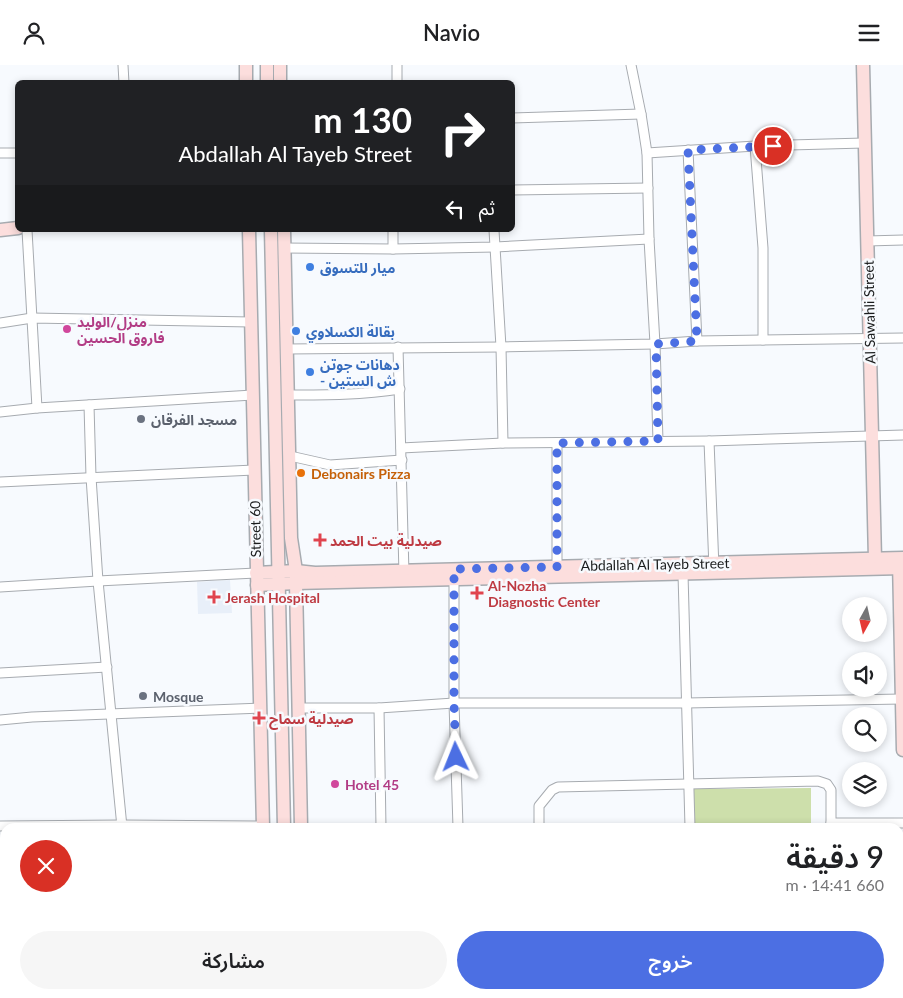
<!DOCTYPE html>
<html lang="ar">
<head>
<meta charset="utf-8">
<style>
  :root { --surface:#fff; --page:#f6f6f6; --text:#202124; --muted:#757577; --accent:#4c6fe3 }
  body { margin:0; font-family:Lato,"Noto Sans Arabic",sans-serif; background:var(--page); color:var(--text); direction:rtl; height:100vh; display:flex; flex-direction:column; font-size:19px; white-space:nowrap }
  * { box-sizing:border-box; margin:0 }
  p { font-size:16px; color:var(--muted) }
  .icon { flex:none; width:28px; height:28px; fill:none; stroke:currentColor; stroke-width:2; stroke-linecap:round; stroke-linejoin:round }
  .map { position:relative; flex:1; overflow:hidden; direction:ltr }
  .sheet { position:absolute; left:0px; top:758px; width:904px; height:176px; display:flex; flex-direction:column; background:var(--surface); border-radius:15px 15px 0 0; box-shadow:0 2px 8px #0003; direction:rtl }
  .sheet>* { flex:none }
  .top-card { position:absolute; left:15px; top:15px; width:500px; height:152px; border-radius:8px; box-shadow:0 2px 8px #0003; direction:rtl; background:#202124; color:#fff; overflow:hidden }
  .needle { width:32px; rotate:188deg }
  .controls { position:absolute; left:842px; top:532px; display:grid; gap:10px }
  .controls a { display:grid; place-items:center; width:45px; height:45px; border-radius:50%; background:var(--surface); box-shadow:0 2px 8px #0003; font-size:25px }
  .pin { position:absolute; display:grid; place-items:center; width:42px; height:42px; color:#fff; margin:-21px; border:2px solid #fff; border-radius:50%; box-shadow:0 1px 5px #0007 }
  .me { position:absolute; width:55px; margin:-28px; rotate:358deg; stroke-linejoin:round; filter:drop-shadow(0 0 4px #0008) }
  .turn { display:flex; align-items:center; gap:18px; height:105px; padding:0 20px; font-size:22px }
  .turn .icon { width:65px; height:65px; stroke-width:2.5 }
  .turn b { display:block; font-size:35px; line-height:42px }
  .then { display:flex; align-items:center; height:48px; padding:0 20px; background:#0003; gap:10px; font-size:19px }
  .round { display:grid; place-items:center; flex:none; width:52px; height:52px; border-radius:26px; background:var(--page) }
  .headline { display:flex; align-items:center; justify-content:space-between; height:85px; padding:0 20px }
  h1 { font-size:30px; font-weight:600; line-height:38px }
  .primary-button { display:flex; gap:10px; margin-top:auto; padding:10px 20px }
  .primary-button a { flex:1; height:58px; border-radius:30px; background:var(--accent); color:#fff; font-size:20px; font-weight:600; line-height:58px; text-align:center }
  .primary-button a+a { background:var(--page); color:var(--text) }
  header { display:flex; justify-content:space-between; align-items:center; height:65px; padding:0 20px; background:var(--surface); font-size:22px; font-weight:600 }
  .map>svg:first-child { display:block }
  .built { fill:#e8eff9 }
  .green { fill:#cddfab }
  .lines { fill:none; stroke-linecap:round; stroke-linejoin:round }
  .street-casing { stroke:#a7abb0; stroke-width:11 }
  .secondary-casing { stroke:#a7abb0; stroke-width:15 }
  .street { stroke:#fff; stroke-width:9 }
  .secondary { stroke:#fcdedd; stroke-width:12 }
  .route { stroke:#4c6fe3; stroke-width:9; stroke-dasharray:0 16.2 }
  .shop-dot { fill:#3f7fe0; stroke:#f7fafe; stroke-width:2 }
  .hotel-dot { fill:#d1479c; stroke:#f7fafe; stroke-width:2 }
  .worship-dot { fill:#6b7280; stroke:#f7fafe; stroke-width:2 }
  .food-dot { fill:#e8710a; stroke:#f7fafe; stroke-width:2 }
  .health-dot { fill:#e0444e; stroke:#f7fafe; stroke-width:2 }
  .labels { text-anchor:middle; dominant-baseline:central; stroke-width:5; stroke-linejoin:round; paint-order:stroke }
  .shop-label { font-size:14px; font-weight:bold; fill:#366cbe; stroke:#f7fafe; text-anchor:start }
  .street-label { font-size:14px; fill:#1a1c1d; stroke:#f7fafe }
  .hotel-label { font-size:14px; font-weight:bold; fill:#b23c85; stroke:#f7fafe; text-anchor:start }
  .worship-label { font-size:14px; font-weight:bold; fill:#5b616d; stroke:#f7fafe; text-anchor:start }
  .food-label { font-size:14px; font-weight:bold; fill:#c56008; stroke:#f7fafe; text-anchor:start }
  .health-label { font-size:14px; font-weight:bold; fill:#be3a42; stroke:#f7fafe; text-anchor:start }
</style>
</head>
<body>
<header><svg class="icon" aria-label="menu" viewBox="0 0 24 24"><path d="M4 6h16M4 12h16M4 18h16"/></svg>Navio<svg class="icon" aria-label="person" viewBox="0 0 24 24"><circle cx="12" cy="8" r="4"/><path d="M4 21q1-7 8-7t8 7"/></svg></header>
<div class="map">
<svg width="903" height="933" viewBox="0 0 903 933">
  <rect width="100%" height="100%" fill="#f7fafe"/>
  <polygon class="built" points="230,515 232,548 198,549 197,517"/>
  <g class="green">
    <polygon points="811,723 811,762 688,762 687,724"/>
    <polygon points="0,892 5,892 5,929 150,929 150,933 0,933"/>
  </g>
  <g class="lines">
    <g class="street-casing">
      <g id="street">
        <polyline points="123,0 124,18"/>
        <polyline points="397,0 397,18"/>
        <polyline points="631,0 641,49 647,88 649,174 655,279 658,376"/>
        <polyline points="512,53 641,49"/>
        <polyline points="755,81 763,183 763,275"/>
        <polyline points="688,85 697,276"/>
        <polyline points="0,88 18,88"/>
        <polyline points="647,88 755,81 864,78"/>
        <polyline points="512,125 648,123"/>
        <polyline points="27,165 37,343"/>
        <polyline points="494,165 501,282 503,378"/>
        <polyline points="867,176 903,175"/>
        <polyline points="284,183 393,184 495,182 649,174"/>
        <polyline points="393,184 393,165"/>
        <polyline points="0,258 32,253 251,257"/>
        <polyline points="398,282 404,509"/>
        <polyline points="287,284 501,282 655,279 697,276 903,273"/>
        <path d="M288,330c37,0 75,0 112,-6"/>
        <polyline points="89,340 91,412 98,516 122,762"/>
        <polyline points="0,347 37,343 253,330"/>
        <polyline points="709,376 714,503"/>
        <polyline points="557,378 557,502"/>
        <polyline points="401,383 503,378 709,376 903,370"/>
        <polyline points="290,391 330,400 402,395"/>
        <polyline points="0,417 254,405"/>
        <polyline points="683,509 690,762"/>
        <polyline points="454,510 454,638 458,762"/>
        <polyline points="0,522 98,516 256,508"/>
        <polyline points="0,608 107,602"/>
        <polyline points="299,643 379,643 454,638 686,638 902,634"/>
        <polyline points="379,643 381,762"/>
        <polyline points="0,655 32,652 260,643"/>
        <polyline points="831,758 903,758"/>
        <polyline points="0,761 122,760 263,761"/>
        <polyline points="539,762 539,741 552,725 558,722 818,716 827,719 831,725 831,762"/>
        <polyline points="0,889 5,889"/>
        <polyline points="899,926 903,926"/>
        <polyline points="156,929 156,933"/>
        <polyline points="454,933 735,929"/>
      </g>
    </g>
    <g class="secondary-casing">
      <g id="secondary">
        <polyline points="246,0 246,18"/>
        <polyline points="267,0 267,18"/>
        <polyline points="280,0 280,18"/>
        <polyline points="863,0 875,494"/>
        <polyline points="0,165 18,163"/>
        <polyline points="249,165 263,762"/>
        <polyline points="271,165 284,762"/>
        <polyline points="284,165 291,473 296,506 296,518 301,762"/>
        <polyline points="899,495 903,685"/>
        <polyline points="256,508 296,506 315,508 903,493"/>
        <polyline points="257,520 296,518 903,503"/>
        <polyline points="305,929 305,933"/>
        <polyline points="267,932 288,932"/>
      </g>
    </g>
    <use href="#street" class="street"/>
    <use href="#secondary" class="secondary"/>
  </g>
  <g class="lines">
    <polyline class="route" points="456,692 454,638 454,504 557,502 557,378 658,376 656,279 697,276 688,85 773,81"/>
  </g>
  <g class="shop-dot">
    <circle cx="310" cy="202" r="5"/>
    <circle cx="296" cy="266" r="5"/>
    <circle cx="310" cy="307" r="5"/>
  </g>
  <g class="hotel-dot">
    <circle cx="67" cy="264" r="5"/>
    <circle cx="335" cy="719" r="5"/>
  </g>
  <g class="worship-dot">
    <circle cx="141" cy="354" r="5"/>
    <circle cx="143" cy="631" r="5"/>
  </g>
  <circle class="food-dot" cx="301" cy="408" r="5"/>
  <g class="health-dot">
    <path d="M317.5 467.5h5v5h5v5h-5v5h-5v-5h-5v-5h5z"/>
    <path d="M474.5 520.5h5v5h5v5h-5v5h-5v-5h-5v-5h5z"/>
    <path d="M211.5 524.5h5v5h5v5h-5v5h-5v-5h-5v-5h5z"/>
    <path d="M256.5 645.5h5v5h5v5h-5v5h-5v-5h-5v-5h5z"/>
  </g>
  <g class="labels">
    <g class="shop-label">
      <text x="320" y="202">ميار للتسوق</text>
      <text x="306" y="266">بقالة الكسلاوي</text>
      <text x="320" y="299">دهانات جوتن<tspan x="320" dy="16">- ش الستين</tspan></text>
    </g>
    <g class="street-label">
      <text transform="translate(869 247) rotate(-91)">Al Sawahli Street</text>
      <text transform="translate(255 464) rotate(-91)">Street 60</text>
      <text transform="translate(655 499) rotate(-1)">Abdallah Al Tayeb Street</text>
    </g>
    <g class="hotel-label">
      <text x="77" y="256">منزل/الوليد<tspan x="77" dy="16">فاروق الحسين</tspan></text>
      <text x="345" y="719">Hotel 45</text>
    </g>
    <g class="worship-label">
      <text x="151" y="354">مسجد الفرقان</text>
      <text x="153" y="631">Mosque</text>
    </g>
    <g class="food-label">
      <text x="311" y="408">Debonairs Pizza</text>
    </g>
    <g class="health-label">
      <text x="330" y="475">صيدلية بيت الحمد</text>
      <text x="488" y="520">Al-Nozha<tspan x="488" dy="16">Diagnostic Center</tspan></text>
      <text x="225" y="532">Jerash Hospital</text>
      <text x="269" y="653">صيدلية سماح</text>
    </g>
  </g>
</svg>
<div class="controls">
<a><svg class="needle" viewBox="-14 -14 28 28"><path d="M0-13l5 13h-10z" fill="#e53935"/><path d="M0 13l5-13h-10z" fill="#757577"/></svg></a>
<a><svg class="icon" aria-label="sound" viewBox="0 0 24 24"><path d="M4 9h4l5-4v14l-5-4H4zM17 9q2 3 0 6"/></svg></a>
<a><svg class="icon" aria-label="search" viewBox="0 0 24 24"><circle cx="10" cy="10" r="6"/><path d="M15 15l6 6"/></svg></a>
<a><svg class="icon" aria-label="layers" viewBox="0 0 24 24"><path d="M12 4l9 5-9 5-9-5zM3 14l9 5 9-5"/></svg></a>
</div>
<div class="pin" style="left:773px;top:81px;background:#d93025"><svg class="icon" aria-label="arrive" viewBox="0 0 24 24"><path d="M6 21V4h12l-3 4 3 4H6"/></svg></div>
<svg class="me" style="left:456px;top:692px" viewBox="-20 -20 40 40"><path d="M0-17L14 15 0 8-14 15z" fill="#4c6fe3" stroke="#fff" stroke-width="4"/></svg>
<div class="top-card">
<div class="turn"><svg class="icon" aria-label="right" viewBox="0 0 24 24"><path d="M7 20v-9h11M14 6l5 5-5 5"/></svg><div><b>130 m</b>Abdallah Al Tayeb Street</div></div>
<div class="then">ثم<svg class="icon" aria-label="left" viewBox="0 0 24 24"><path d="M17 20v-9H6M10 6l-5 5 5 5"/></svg></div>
</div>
<section class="sheet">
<div class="headline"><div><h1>9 دقيقة</h1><p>660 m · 14:41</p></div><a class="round" style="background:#d93025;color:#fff"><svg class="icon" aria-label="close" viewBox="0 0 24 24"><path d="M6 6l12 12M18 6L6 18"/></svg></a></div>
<div class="primary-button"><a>خروج</a><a>مشاركة</a></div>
</section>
</div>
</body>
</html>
